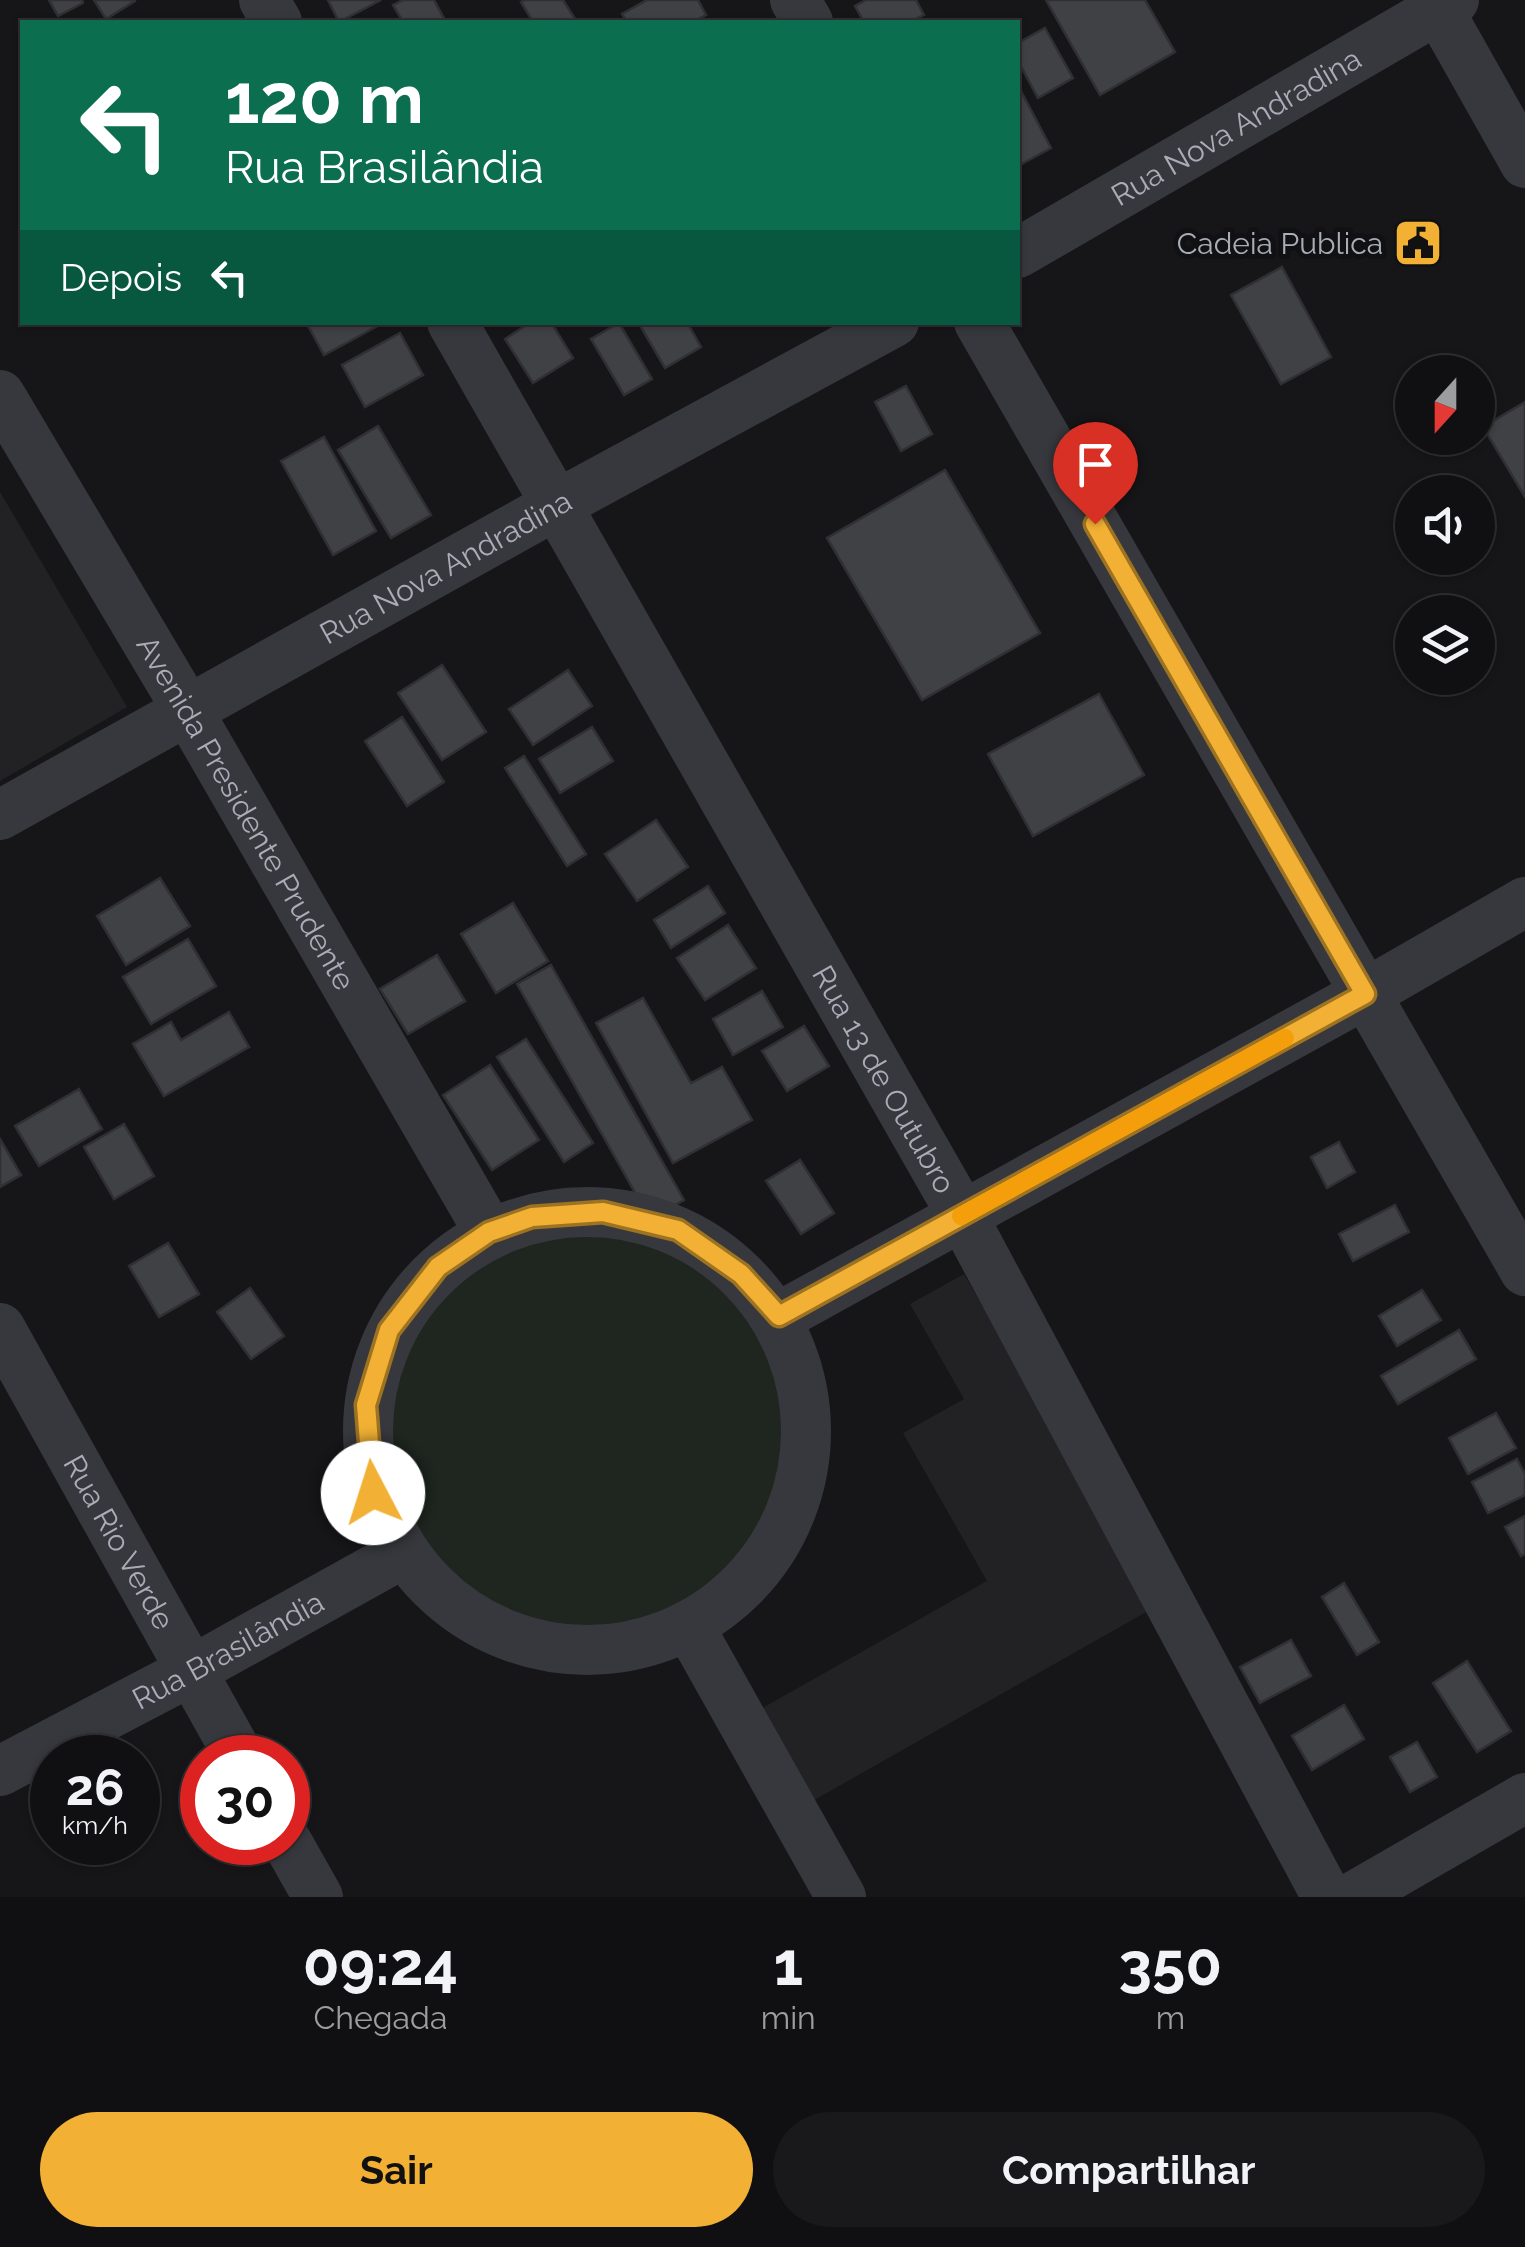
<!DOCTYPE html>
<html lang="pt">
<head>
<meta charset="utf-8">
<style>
  :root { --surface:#101012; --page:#19191b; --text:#f1f3f6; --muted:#9c9d9f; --line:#303032; --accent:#f2b134 }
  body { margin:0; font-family:Raleway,sans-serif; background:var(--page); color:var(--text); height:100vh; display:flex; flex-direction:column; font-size:38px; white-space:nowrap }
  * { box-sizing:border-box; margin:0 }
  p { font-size:32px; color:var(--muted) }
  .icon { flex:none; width:55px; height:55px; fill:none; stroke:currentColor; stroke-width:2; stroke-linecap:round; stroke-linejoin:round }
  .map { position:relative; height:1897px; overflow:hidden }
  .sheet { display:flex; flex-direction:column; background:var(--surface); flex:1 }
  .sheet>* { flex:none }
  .top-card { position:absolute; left:20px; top:20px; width:1000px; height:305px; border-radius:0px; box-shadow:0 2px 8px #0004,0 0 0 2px var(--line); background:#0b6e4f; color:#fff; overflow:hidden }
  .needle { width:65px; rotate:201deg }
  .buttons { position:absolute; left:1395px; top:355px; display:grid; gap:20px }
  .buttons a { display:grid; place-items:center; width:100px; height:100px; border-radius:50%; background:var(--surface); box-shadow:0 2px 8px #0004,0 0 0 2px var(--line); font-size:50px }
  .speed { position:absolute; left:30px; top:1735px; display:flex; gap:20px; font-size:50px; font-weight:700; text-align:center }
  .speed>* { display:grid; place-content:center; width:130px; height:130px; border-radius:50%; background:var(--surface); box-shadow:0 2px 8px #0004,0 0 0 2px var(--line); line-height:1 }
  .speed small { font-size:25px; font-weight:400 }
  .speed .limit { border:15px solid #d22; background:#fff; color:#111 }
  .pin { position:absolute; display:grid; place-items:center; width:85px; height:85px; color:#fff; margin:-102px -42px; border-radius:50% 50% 50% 0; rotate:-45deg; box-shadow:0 0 10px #0007 }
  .pin .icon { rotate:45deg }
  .me { position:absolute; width:110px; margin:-55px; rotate:355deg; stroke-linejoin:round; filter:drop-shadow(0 0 8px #0008) }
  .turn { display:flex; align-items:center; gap:35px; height:210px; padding:0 40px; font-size:45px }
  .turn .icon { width:130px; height:130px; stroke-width:2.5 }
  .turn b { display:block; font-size:70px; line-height:85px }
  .then { display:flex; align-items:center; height:95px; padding:0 40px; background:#0003; gap:20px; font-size:38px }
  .eta { display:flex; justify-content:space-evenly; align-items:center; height:170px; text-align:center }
  .eta b { font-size:60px; font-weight:700; line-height:70px }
  .action { display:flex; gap:20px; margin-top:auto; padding:20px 40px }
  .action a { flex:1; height:115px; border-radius:60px; background:var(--accent); color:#111; font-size:40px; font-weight:700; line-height:115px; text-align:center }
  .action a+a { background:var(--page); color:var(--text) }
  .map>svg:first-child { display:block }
  .built { fill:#222225 }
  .green { fill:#1e261f }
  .building { fill:#404145; stroke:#303034; stroke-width:2.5 }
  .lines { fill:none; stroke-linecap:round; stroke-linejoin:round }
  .minor { stroke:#37383d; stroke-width:50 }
  .route-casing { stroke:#9d7322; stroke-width:25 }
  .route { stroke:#f2b134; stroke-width:18 }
  .slow { stroke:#f59e0b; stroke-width:18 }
  .labels { text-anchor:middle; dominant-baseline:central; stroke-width:10; stroke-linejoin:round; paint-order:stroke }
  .street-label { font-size:30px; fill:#a8adb8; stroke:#111113 }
  .poi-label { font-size:30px; fill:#a8adb8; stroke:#111113; text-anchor:end }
</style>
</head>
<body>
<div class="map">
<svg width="1525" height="1897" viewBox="0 0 1525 1897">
  <rect width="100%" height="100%" fill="#161618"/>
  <g class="built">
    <polygon points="0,492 127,707 0,781"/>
    <polygon points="964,1274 1155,1607 809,1803 757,1711 987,1581 903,1433 964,1399 910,1304"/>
  </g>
  <circle class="green" cx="587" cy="1431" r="203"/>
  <g class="building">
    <polygon points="49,0 82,0 83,3 58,16"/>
    <polygon points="94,0 135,0 135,1 106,19"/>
    <polygon points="328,0 381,0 339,22"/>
    <polygon points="403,0 434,0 446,22 403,22 393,5"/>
    <polygon points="525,0 563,0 577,22 533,22 521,2"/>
    <polygon points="647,0 698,0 706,15 693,22 627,22 622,14"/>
    <polygon points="866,0 916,0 924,15 910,22 864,22 855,6"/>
    <polygon points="1046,0 1145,0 1175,52 1100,95"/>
    <polygon points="1045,28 1073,78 1038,98 1018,61 1018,43"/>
    <polygon points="1021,91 1051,148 1018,166 1018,93"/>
    <polygon points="1282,267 1331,357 1281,384 1231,295"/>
    <polygon points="306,322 385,322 324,355"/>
    <polygon points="531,322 551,322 573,358 533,383 505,339"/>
    <polygon points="638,322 687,322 701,347 665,368"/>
    <polygon points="619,323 652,379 624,395 591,339"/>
    <polygon points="400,333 423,375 365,407 342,365"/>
    <polygon points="906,386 932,434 901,451 875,402"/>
    <polygon points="1525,402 1525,497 1483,427"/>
    <polygon points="378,426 431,515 391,538 338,450"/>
    <polygon points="324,437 376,531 333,555 281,461"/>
    <polygon points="945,470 1040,633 922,700 827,538"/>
    <polygon points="442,665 486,732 442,760 398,693"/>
    <polygon points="568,670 592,706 533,745 509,709"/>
    <polygon points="1099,694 1144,775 1033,836 988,754"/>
    <polygon points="402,717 444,782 407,806 365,741"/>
    <polygon points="592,727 613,761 560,793 539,759"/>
    <polygon points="524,756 586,854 567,866 505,768"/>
    <polygon points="656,820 688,867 637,901 605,854"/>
    <polygon points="160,878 190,926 126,965 97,916"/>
    <polygon points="708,886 725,913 671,948 654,920"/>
    <polygon points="513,903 548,961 496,993 461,934"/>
    <polygon points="728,925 756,968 705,1000 677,958"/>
    <polygon points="188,939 216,986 151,1024 123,977"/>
    <polygon points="437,955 465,1001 408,1034 380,989"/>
    <polygon points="551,965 684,1200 650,1219 517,984"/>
    <polygon points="762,991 783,1027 733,1055 713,1019"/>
    <polygon points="643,998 691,1083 722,1067 752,1120 673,1163 596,1023"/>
    <polygon points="229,1012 249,1047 164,1096 133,1044 171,1022 181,1040"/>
    <polygon points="804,1026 829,1066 787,1091 762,1051"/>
    <polygon points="526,1039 593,1143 564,1162 497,1057"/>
    <polygon points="490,1065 539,1140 492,1170 443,1095"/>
    <polygon points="79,1089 102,1129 39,1166 15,1126"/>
    <polygon points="124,1124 154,1176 114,1199 84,1147"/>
    <polygon points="0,1139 21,1175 0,1187"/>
    <polygon points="1339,1142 1355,1172 1327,1188 1311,1157"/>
    <polygon points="800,1160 834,1213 801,1234 766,1181"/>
    <polygon points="1395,1205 1409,1232 1353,1261 1339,1234"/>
    <polygon points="168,1243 199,1294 159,1317 129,1266"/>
    <polygon points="250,1288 284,1336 251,1359 217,1312"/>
    <polygon points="1422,1290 1441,1320 1397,1346 1379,1316"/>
    <polygon points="1459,1330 1476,1359 1398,1404 1381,1376"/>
    <polygon points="1496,1413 1516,1448 1468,1474 1449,1438"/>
    <polygon points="1517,1459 1525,1474 1525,1495 1488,1513 1472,1482"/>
    <polygon points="1525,1516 1525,1554 1521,1556 1505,1527"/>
    <polygon points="1344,1583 1379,1642 1357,1655 1322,1597"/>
    <polygon points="1291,1640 1311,1676 1260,1703 1240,1667"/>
    <polygon points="1467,1661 1511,1731 1477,1752 1433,1683"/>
    <polygon points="1344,1705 1364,1739 1312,1770 1292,1736"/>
    <polygon points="1417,1742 1437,1777 1410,1792 1390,1757"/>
  </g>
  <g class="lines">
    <g class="minor">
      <polyline points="264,0 277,22"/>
      <polyline points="795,0 808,22"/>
      <polyline points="1433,0 1525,163"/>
      <path id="s1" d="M1018,253l436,-253"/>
      <path id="s2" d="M452,322l510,893 365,682"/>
      <polyline points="979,322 1525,1271"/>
      <path id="s3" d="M0,395l188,316 301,521"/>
      <path id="s4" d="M0,815l558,-311 336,-182"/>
      <circle cx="587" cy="1431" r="219"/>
      <polyline points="779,1317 1365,994 1525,902"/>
      <path id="s5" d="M0,1328l240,430"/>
      <polyline points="690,1628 841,1897"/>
      <path id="s6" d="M0,1771l191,-100 211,-117"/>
      <polyline points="287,1842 318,1897"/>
      <polyline points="1353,1897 1525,1798"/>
    </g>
  </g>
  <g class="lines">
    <g class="route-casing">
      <polyline id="route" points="373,1493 366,1405 389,1330 438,1267 489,1232 532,1217 603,1212 678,1230 741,1274 779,1316 1365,994 1095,524"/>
    </g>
    <use href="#route" class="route"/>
    <polyline class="slow" points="961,1216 1285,1038"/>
  </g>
  <defs>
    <g id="civic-square" transform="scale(2.5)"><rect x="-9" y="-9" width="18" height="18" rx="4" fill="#f2b134" stroke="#111113"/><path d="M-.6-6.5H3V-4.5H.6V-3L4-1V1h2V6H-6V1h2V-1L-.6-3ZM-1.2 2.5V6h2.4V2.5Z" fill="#111"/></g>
  </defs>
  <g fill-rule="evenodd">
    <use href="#civic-square" x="1418" y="243"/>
  </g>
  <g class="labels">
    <g class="street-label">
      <text stroke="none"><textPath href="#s1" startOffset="252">Rua Nova Andradina</textPath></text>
      <text stroke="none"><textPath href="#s4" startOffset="510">Rua Nova Andradina</textPath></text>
      <text stroke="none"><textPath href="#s3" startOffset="485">Avenida Presidente Prudente</textPath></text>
      <text stroke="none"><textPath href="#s2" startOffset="872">Rua 13 de Outubro</textPath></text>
      <text stroke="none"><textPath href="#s5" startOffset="245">Rua Rio Verde</textPath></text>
      <text stroke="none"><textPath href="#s6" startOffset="258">Rua Brasilândia</textPath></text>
    </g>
    <g class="poi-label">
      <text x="1383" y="243">Cadeia Publica</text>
    </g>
  </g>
</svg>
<div class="buttons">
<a><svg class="needle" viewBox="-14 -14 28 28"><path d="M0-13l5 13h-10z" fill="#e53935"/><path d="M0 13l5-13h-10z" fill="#9c9d9f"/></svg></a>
<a><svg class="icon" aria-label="sound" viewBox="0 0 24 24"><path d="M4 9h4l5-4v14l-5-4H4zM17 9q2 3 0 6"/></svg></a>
<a><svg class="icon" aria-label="layers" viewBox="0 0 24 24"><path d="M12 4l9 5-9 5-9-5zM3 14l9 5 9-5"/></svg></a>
</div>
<div class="speed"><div>26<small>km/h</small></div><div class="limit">30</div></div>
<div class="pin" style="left:1095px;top:524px;background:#d93025"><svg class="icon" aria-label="arrive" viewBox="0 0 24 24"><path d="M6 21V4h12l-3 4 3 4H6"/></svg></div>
<svg class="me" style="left:373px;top:1493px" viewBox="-20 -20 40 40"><circle r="19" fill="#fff"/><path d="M0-13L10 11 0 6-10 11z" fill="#f2b134"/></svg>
<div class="top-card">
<div class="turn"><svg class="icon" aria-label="left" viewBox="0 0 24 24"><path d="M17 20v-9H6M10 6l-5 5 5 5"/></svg><div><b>120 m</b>Rua Brasilândia</div></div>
<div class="then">Depois<svg class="icon" aria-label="left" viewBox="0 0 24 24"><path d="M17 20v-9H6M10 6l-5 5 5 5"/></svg></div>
</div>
</div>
<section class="sheet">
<div class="eta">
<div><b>09:24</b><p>Chegada</p></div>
<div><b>1</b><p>min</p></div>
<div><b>350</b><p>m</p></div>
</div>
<div class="action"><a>Sair</a><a>Compartilhar</a></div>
</section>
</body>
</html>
